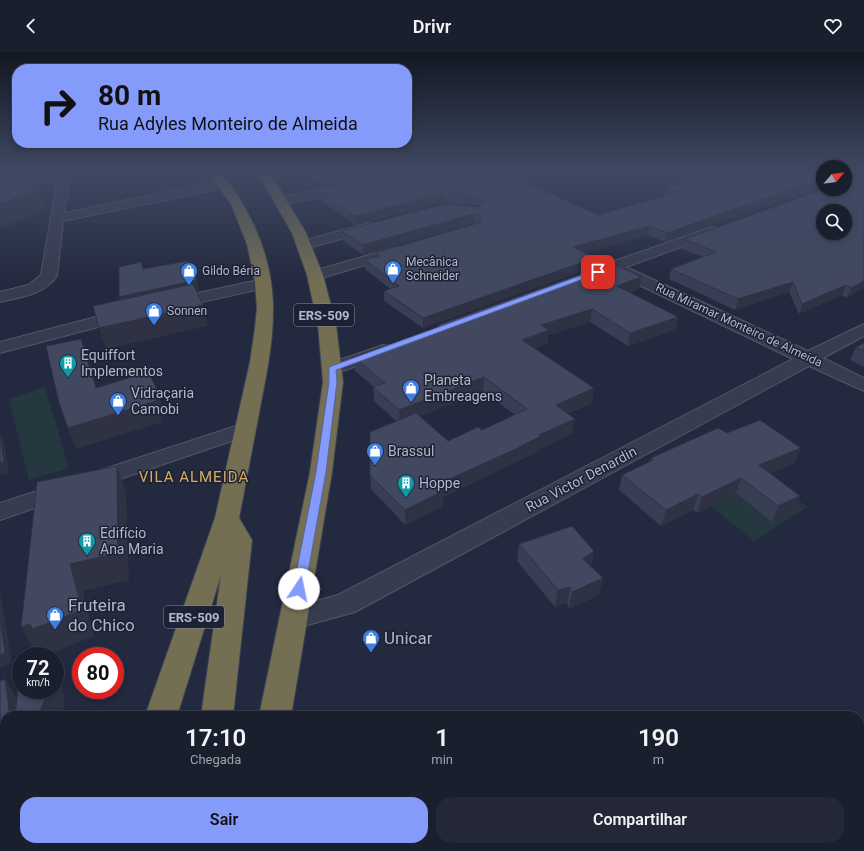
<!DOCTYPE html>
<html lang="pt">
<head>
<meta charset="utf-8">
<style>
  :root { --surface:#1a1f2e; --page:#232736; --text:#f1f3f6; --muted:#9fa2aa; --line:#383d4a; --accent:#859bfc }
  body { margin:0; font-family:Roboto,sans-serif; background:var(--page); color:var(--text); height:100vh; display:flex; flex-direction:column; font-size:15px; white-space:nowrap }
  * { box-sizing:border-box; margin:0 }
  p { font-size:13px; color:var(--muted) }
  .icon { flex:none; width:22px; height:22px; fill:none; stroke:currentColor; stroke-width:2; stroke-linecap:round; stroke-linejoin:round }
  .map { position:relative; flex:1; overflow:hidden }
  .details { position:absolute; left:0px; top:659px; width:864px; height:140px; display:flex; flex-direction:column; background:var(--surface); border-radius:16px 16px 0 0; box-shadow:0 2px 6px #0003,0 0 0 1px var(--line) }
  .details>* { flex:none }
  .guide { position:absolute; left:12px; top:12px; width:400px; height:84px; border-radius:16px; box-shadow:0 2px 6px #0003,0 0 0 1px var(--line); background:#859bfc; color:#111; overflow:hidden }
  .needle { width:26px; rotate:62deg }
  .fabs { position:absolute; left:816px; top:108px; display:grid; gap:8px }
  .fabs a { display:grid; place-items:center; width:36px; height:36px; border-radius:50%; background:var(--surface); box-shadow:0 2px 6px #0003,0 0 0 1px var(--line); font-size:20px }
  .speed { position:absolute; left:12px; top:595px; display:flex; gap:8px; font-size:20px; font-weight:700; text-align:center }
  .speed>* { display:grid; place-content:center; width:52px; height:52px; border-radius:50%; background:var(--surface); box-shadow:0 2px 6px #0003,0 0 0 1px var(--line); line-height:1 }
  .speed small { font-size:10px; font-weight:400 }
  .speed .limit { border:6px solid #d22; background:#fff; color:#111 }
  .pin { position:absolute; display:grid; place-items:center; width:34px; height:34px; color:#fff; margin:-17px; border-radius:8px; box-shadow:0 2px 6px #0006 }
  .me { position:absolute; width:44px; margin:-22px; rotate:11deg; stroke-linejoin:round; filter:drop-shadow(0 0 3px #0008) }
  .turn { display:flex; align-items:center; gap:14px; height:84px; padding:0 20px; font-size:18px }
  .turn .icon { width:52px; height:52px; stroke-width:2.5 }
  .turn b { display:block; font-size:28px; line-height:34px }
  .eta { display:flex; justify-content:space-evenly; align-items:center; height:68px; text-align:center }
  .eta b { font-size:24px; font-weight:600; line-height:28px }
  .action { display:flex; gap:8px; margin-top:auto; padding:8px 20px }
  .action a { flex:1; height:46px; border-radius:16px; background:var(--accent); color:#111; font-size:16px; font-weight:600; line-height:46px; text-align:center }
  .action a+a { background:var(--page); color:var(--text) }
  header { display:flex; justify-content:space-between; align-items:center; height:52px; padding:0 20px; background:var(--surface); font-size:18px; font-weight:600 }
  .map>svg:first-child { display:block }
  .green { fill:#25373f }
  .lines { fill:none; stroke-linecap:round; stroke-linejoin:round }
  .minor-casing { stroke:#525769; stroke-width:2 }
  .highway-casing { stroke:#3f4456; stroke-width:2 }
  .minor { fill:#373c4e; fill-rule:evenodd }
  .highway { fill:#746e53; fill-rule:evenodd }
  .wall { fill:#383e53; fill-rule:evenodd }
  .shaded-wall { fill:#2e3243 }
  .building { fill:#414860; stroke:#2e3243; fill-rule:evenodd }
  .route { fill:#859bfc; stroke:#5665a4 }
  .labels { text-anchor:middle; dominant-baseline:central; stroke-width:3; stroke-linejoin:round; paint-order:stroke }
  .far-poi-label { font-size:12px; fill:#b2b7c9; stroke:#1c2133; text-anchor:start }
  .far-street-label { font-size:12px; fill:#b2b7c9; stroke:#1c2133 }
  .shield { fill:#1c2133; stroke:#858a9c; stroke-width:1 }
  .shield-label { font-size:13px; font-weight:bold; fill:#b2b7c9 }
  .poi-label { font-size:14px; fill:#b2b7c9; stroke:#1c2133; text-anchor:start }
  .street-label { font-size:14px; fill:#b2b7c9; stroke:#1c2133 }
  .neighbourhood-label { font-size:15px; letter-spacing:1px; fill:#d9ac5e; stroke:#1c2133 }
  .near-poi-label { font-size:17px; fill:#b2b7c9; stroke:#1c2133; text-anchor:start }
</style>
</head>
<body>
<header><svg class="icon" aria-label="back" viewBox="0 0 24 24"><path d="M15 5l-7 7 7 7"/></svg>Drivr<svg class="icon" aria-label="heart" viewBox="0 0 24 24"><path d="M12 20l-8-8c-3-5 5-10 8-4 3-6 11-1 8 4z"/></svg></header>
<div class="map">
<svg width="864" height="799" viewBox="0 0 864 799">
  <rect width="100%" height="100%" fill="#23293e"/>
  <g class="green">
    <polygon points="45,335 69,416 29,428 9,347"/>
    <polygon points="725,398 808,455 754,489 674,425"/>
  </g>
  <g class="lines">
    <g class="minor-casing">
      <g id="minor">
        <path d="M41,122c8,0 23,-1 29,6l-6,33 160,-33 6,4 -6,4 -161,33 -6,55c-13,19 -36,21 -57,26v-10l28,-7 13,-10 16,-93 -16,-1 -41,11v-8z"/>
        <polygon points="347,132 351,133 353,136 351,139 282,153 276,149 282,145"/>
        <polygon points="369,171 374,172 376,175 374,178 304,197 299,196 297,193 299,190"/>
        <polygon points="712,175 717,176 719,179 717,182 626,215 808,299 864,272 864,284 823,306 864,326 864,339 809,314 355,560 293,577 283,574 279,566 283,558 338,543 793,307 612,220 588,228 583,226 580,223 583,220"/>
        <polygon points="393,196 398,197 400,200 398,203 315,228 310,226 307,223 310,220"/>
        <polygon points="263,227 269,229 271,232 269,235 170,257 164,255 162,252 164,249 170,247"/>
        <polygon points="126,257 132,258 134,262 132,266 0,301 0,290"/>
        <polygon points="383,293 389,294 392,298 389,302 332,323 325,321 323,317 325,313"/>
        <polygon points="245,371 252,372 256,377 252,382 0,468 0,451"/>
        <polygon points="864,745 864,787 862,788 864,793 862,799 825,799 827,794 859,794 859,747"/>
        <polygon points="25,794 68,794 66,799 23,799"/>
      </g>
    </g>
    <g class="highway-casing">
      <g id="highway">
        <path d="M207,119h12c33,38 55,90 54,141 0,32 -7,64 -13,96 -7,37 -14,73 -21,110l13,22 -19,176h-32l20,-141 -44,141h-32l70,-198 35,-156 5,-34 2,-21 -2,-25 -8,-38 -16,-40z"/>
        <polygon points="257,119 269,119 306,181 323,223 336,273 343,330 332,420 291,664 259,664 310,420 323,330 318,273 307,223 292,181"/>
        <polygon points="100,794 136,794 134,799 98,799"/>
        <polygon points="178,794 214,794 213,799 177,799"/>
        <polygon points="232,794 268,794 267,799 231,799"/>
      </g>
    </g>
    <use href="#minor" class="minor"/>
    <use href="#highway" class="highway"/>
  </g>
  <g class="wall">
    <polygon points="302,119 385,119 375,122 360,129 327,135"/>
    <polygon points="823,119 823,134 822,134 665,190 648,183 585,201 594,215 423,276 384,249 384,239 390,237 365,217 364,207 375,205 375,201 478,172 473,171 363,203 342,188 341,179 478,155 480,154 478,153 445,150 356,173 319,147 318,139 363,130 515,131 598,163 665,144 666,136 677,133 678,128 695,124 696,120"/>
    <polygon points="845,119 864,119 864,120 847,125 847,128 864,122 864,236 847,246 842,243 799,262 789,240 735,258 669,227 671,217 703,205 682,197 684,187 845,137"/>
    <path d="M641,225l-2,12 -9,3 48,25 -3,13 -47,16 -38,-24 -42,13v8l-13,5 57,55 -25,11 5,19 -32,16 -1,2 -23,11 -73,35v9l-38,19 -34,-36 -1,-14 26,-54 -22,-20 -1,-14h1l-19,-16 -1,-14 84,-30v-2zM483,339l32,24 -33,15 -34,11 -28,-25z"/>
    <polygon points="864,291 864,315 850,308 856,295"/>
    <polygon points="801,396 794,411 770,421 800,444 794,460 772,470 736,441 697,461 693,458 661,474 619,438 622,423 650,410 651,406"/>
    <polygon points="519,492 591,515 603,526 599,543 569,557 567,551 555,555 517,509"/>
  </g>
  <g class="shaded-wall">
    <polygon points="362,119 385,119 375,122 360,129 327,135 326,127"/>
    <polygon points="846,119 864,119 864,120 845,126"/>
    <polygon points="823,126 822,134 665,190 667,181"/>
    <polygon points="39,136 47,158 0,177 0,152"/>
    <polygon points="445,141 445,150 356,173 355,164"/>
    <polygon points="473,162 473,171 363,203 363,193"/>
    <polygon points="650,174 648,183 572,205 573,195"/>
    <polygon points="595,206 594,215 423,276 423,266"/>
    <polygon points="641,225 639,237 615,246 617,234"/>
    <polygon points="197,228 199,239 122,256 119,245"/>
    <polygon points="864,229 864,236 847,246 851,236"/>
    <polygon points="793,230 789,240 735,258 738,247"/>
    <polygon points="846,233 842,243 799,262 802,252"/>
    <polygon points="203,253 208,274 106,297 99,276"/>
    <polygon points="592,257 590,270 548,283 548,291 521,301 522,288 541,273"/>
    <polygon points="678,265 675,278 628,294 630,281"/>
    <polygon points="81,287 88,306 103,356 96,336"/>
    <polygon points="484,325 483,339 400,372 399,358"/>
    <polygon points="594,336 592,351 554,368 556,353"/>
    <polygon points="158,339 163,360 160,361 162,370 76,397 68,376 152,341"/>
    <polygon points="575,367 572,381 540,397 539,399 516,410 443,445 443,454 405,473 405,458 436,433 539,383"/>
    <polygon points="0,382 5,393 9,421 0,423"/>
    <polygon points="801,396 794,411 753,428 759,413"/>
    <polygon points="117,414 126,440 129,528 83,539 94,584 47,603 45,599 36,602 21,575 30,572 70,512"/>
    <polygon points="741,426 736,441 697,461 702,445"/>
    <polygon points="698,442 693,458 661,474 666,458"/>
    <polygon points="800,444 794,460 772,470 778,454"/>
    <polygon points="594,499 591,516 583,507"/>
    <polygon points="603,526 599,543 569,557 572,540"/>
    <polygon points="570,535 567,551 555,555 558,538"/>
    <polygon points="0,538 12,611 0,616"/>
    <polygon points="55,617 62,629 65,652 60,664 37,664 50,638 55,638"/>
    <polygon points="5,627 18,648 21,664 11,664"/>
    <polygon points="5,730 5,758 0,760 0,733"/>
  </g>
  <g class="building">
    <polygon points="314,119 362,119 359,120 326,127"/>
    <polygon points="393,119 488,119 515,131 522,129 598,163 677,140 666,136 685,131 678,128 701,122 696,120 702,119 823,119 823,126 667,181 650,174 573,195 595,206 423,266 384,239 399,234 364,207 379,204 375,201 479,171 482,168 480,163 473,162 363,193 341,179 445,152 478,155 486,149 478,144 445,141 355,164 318,139 363,130 383,121"/>
    <path d="M845,119h2v9l17,-6v107l-13,7 -5,-3 -44,19 -9,-22 -55,17 -67,-30 45,-17 -32,-13 141,-50h20zM823,159h22v22h-22z"/>
    <polygon points="0,128 39,136 0,152"/>
    <polygon points="187,209 197,228 119,245 119,215 141,210 143,217"/>
    <polygon points="612,211 641,225 617,234 678,265 630,281 592,257 541,273 549,278 522,288 594,336 556,353 575,367 539,383 541,384 518,396 436,433 443,439 405,458 370,423 370,380 416,361 448,389 478,375 482,378 527,357 484,325 399,358 373,335 385,331 354,305 440,275 438,273"/>
    <polygon points="193,232 203,253 99,276 93,254"/>
    <polygon points="81,287 96,336 148,320 158,339 152,341 156,349 68,376 59,351 46,294"/>
    <polygon points="864,291 864,299 856,295"/>
    <polygon points="760,368 801,396 759,413 800,444 778,454 741,426 702,445 698,442 666,458 622,423 653,408 651,406 718,376 727,381"/>
    <polygon points="0,383 4,410 0,411"/>
    <polygon points="117,414 118,501 70,512 82,558 32,577 30,572 21,575 37,430"/>
    <polygon points="572,474 594,499 583,507 603,526 572,540 570,535 558,538 519,492"/>
    <polygon points="0,566 5,601 0,603"/>
    <polygon points="20,620 21,620 21,638 50,638 37,664 5,664 5,730 4,732 0,733 0,629 5,627 10,664 15,663"/>
  </g>
  <linearGradient id="sky" x2="0" y2="1"><stop stop-color="#131722"/><stop offset="0.52" stop-color="#3f4963"/><stop offset="1" stop-color="#3f4963" stop-opacity="0"/></linearGradient>
  <rect width="864" height="231" fill="url(#sky)"/>
  <polygon class="route" points="596,218 602,220 336,318 337,330 326,420 305,537 303,540 295,540 293,537 316,420 329,330 329,315"/>
  <defs>
    <g id="shop-pin" transform="scale(0.9)"><path d="M0 17L-7.5 6A9.5 9.5 0 1 1 7.5 6Z" fill="#3f7fe0" stroke="#1c2133"/><path d="M-5-2.5h2.3a2.7 3.5 0 0 1 5.4 0H5L5.5 6h-11ZM-1.5-2.5h3a1.5 2.3 0 0 0-3 0Z" fill="#fff"/></g>
    <g id="building-pin" transform="scale(0.9)"><path d="M0 17L-7.5 6A9.5 9.5 0 1 1 7.5 6Z" fill="#0f9aa8" stroke="#1c2133"/><path d="M-4-6H4V6H1V3H-1V6H-4ZM-2.5-4.3h1.7v1.8h-1.7ZM.8-4.3h1.7v1.8H.8ZM-2.5-1h1.7V.8h-1.7ZM.8-1h1.7V.8H.8Z" fill="#fff"/></g>
  </defs>
  <g fill-rule="evenodd">
    <use href="#shop-pin" x="393" y="217"/>
    <use href="#shop-pin" x="189" y="219"/>
    <use href="#shop-pin" x="154" y="259"/>
    <use href="#building-pin" x="68" y="311"/>
    <use href="#shop-pin" x="411" y="336"/>
    <use href="#shop-pin" x="118" y="349"/>
    <use href="#shop-pin" x="375" y="399"/>
    <use href="#building-pin" x="406" y="431"/>
    <use href="#building-pin" x="87" y="489"/>
    <use href="#shop-pin" x="55" y="563"/>
    <use href="#shop-pin" x="371" y="586"/>
  </g>
  <g class="labels">
    <g class="far-poi-label">
      <text x="406" y="210">Mecânica<tspan x="406" dy="14">Schneider</tspan></text>
      <text x="202" y="219">Gildo Béria</text>
      <text x="167" y="259">Sonnen</text>
    </g>
    <g class="far-street-label">
      <text transform="translate(739 273) rotate(25)">Rua Miramar Monteiro de Almeida</text>
    </g>
    <g class="shield">
      <rect x="294" y="252" width="60" height="22" rx="3"/>
      <rect x="164" y="554" width="60" height="22" rx="3"/>
    </g>
    <g class="shield-label">
      <text x="324" y="263">ERS-509</text>
      <text x="194" y="565">ERS-509</text>
    </g>
    <g class="poi-label">
      <text x="81" y="303">Equiffort<tspan x="81" dy="16">Implementos</tspan></text>
      <text x="424" y="328">Planeta<tspan x="424" dy="16">Embreagens</tspan></text>
      <text x="131" y="341">Vidraçaria<tspan x="131" dy="16">Camobi</tspan></text>
      <text x="388" y="399">Brassul</text>
      <text x="419" y="431">Hoppe</text>
      <text x="100" y="481">Edifício<tspan x="100" dy="16">Ana Maria</tspan></text>
    </g>
    <g class="street-label">
      <text transform="translate(581 427) rotate(-28)">Rua Victor Denardin</text>
    </g>
    <g class="neighbourhood-label">
      <text x="194" y="425">VILA ALMEIDA</text>
    </g>
    <g class="near-poi-label">
      <text x="68" y="553">Fruteira<tspan x="68" dy="20">do Chico</tspan></text>
      <text x="384" y="586">Unicar</text>
    </g>
  </g>
</svg>
<div class="fabs">
<a><svg class="needle" viewBox="-14 -14 28 28"><path d="M0-13l5 13h-10z" fill="#e53935"/><path d="M0 13l5-13h-10z" fill="#9fa2aa"/></svg></a>
<a><svg class="icon" aria-label="search" viewBox="0 0 24 24"><circle cx="10" cy="10" r="6"/><path d="M15 15l6 6"/></svg></a>
</div>
<div class="speed"><div>72<small>km/h</small></div><div class="limit">80</div></div>
<div class="pin" style="left:598px;top:220px;background:#d93025"><svg class="icon" aria-label="arrive" viewBox="0 0 24 24"><path d="M6 21V4h12l-3 4 3 4H6"/></svg></div>
<svg class="me" style="left:299px;top:537px" viewBox="-20 -20 40 40"><circle r="19" fill="#fff"/><path d="M0-13L10 11 0 6-10 11z" fill="#859bfc"/></svg>
<div class="guide">
<div class="turn"><svg class="icon" aria-label="right" viewBox="0 0 24 24"><path d="M7 20v-9h11M14 6l5 5-5 5"/></svg><div><b>80 m</b>Rua Adyles Monteiro de Almeida</div></div>
</div>
<section class="details">
<div class="eta">
<div><b>17:10</b><p>Chegada</p></div>
<div><b>1</b><p>min</p></div>
<div><b>190</b><p>m</p></div>
</div>
<div class="action"><a>Sair</a><a>Compartilhar</a></div>
</section>
</div>
</body>
</html>
